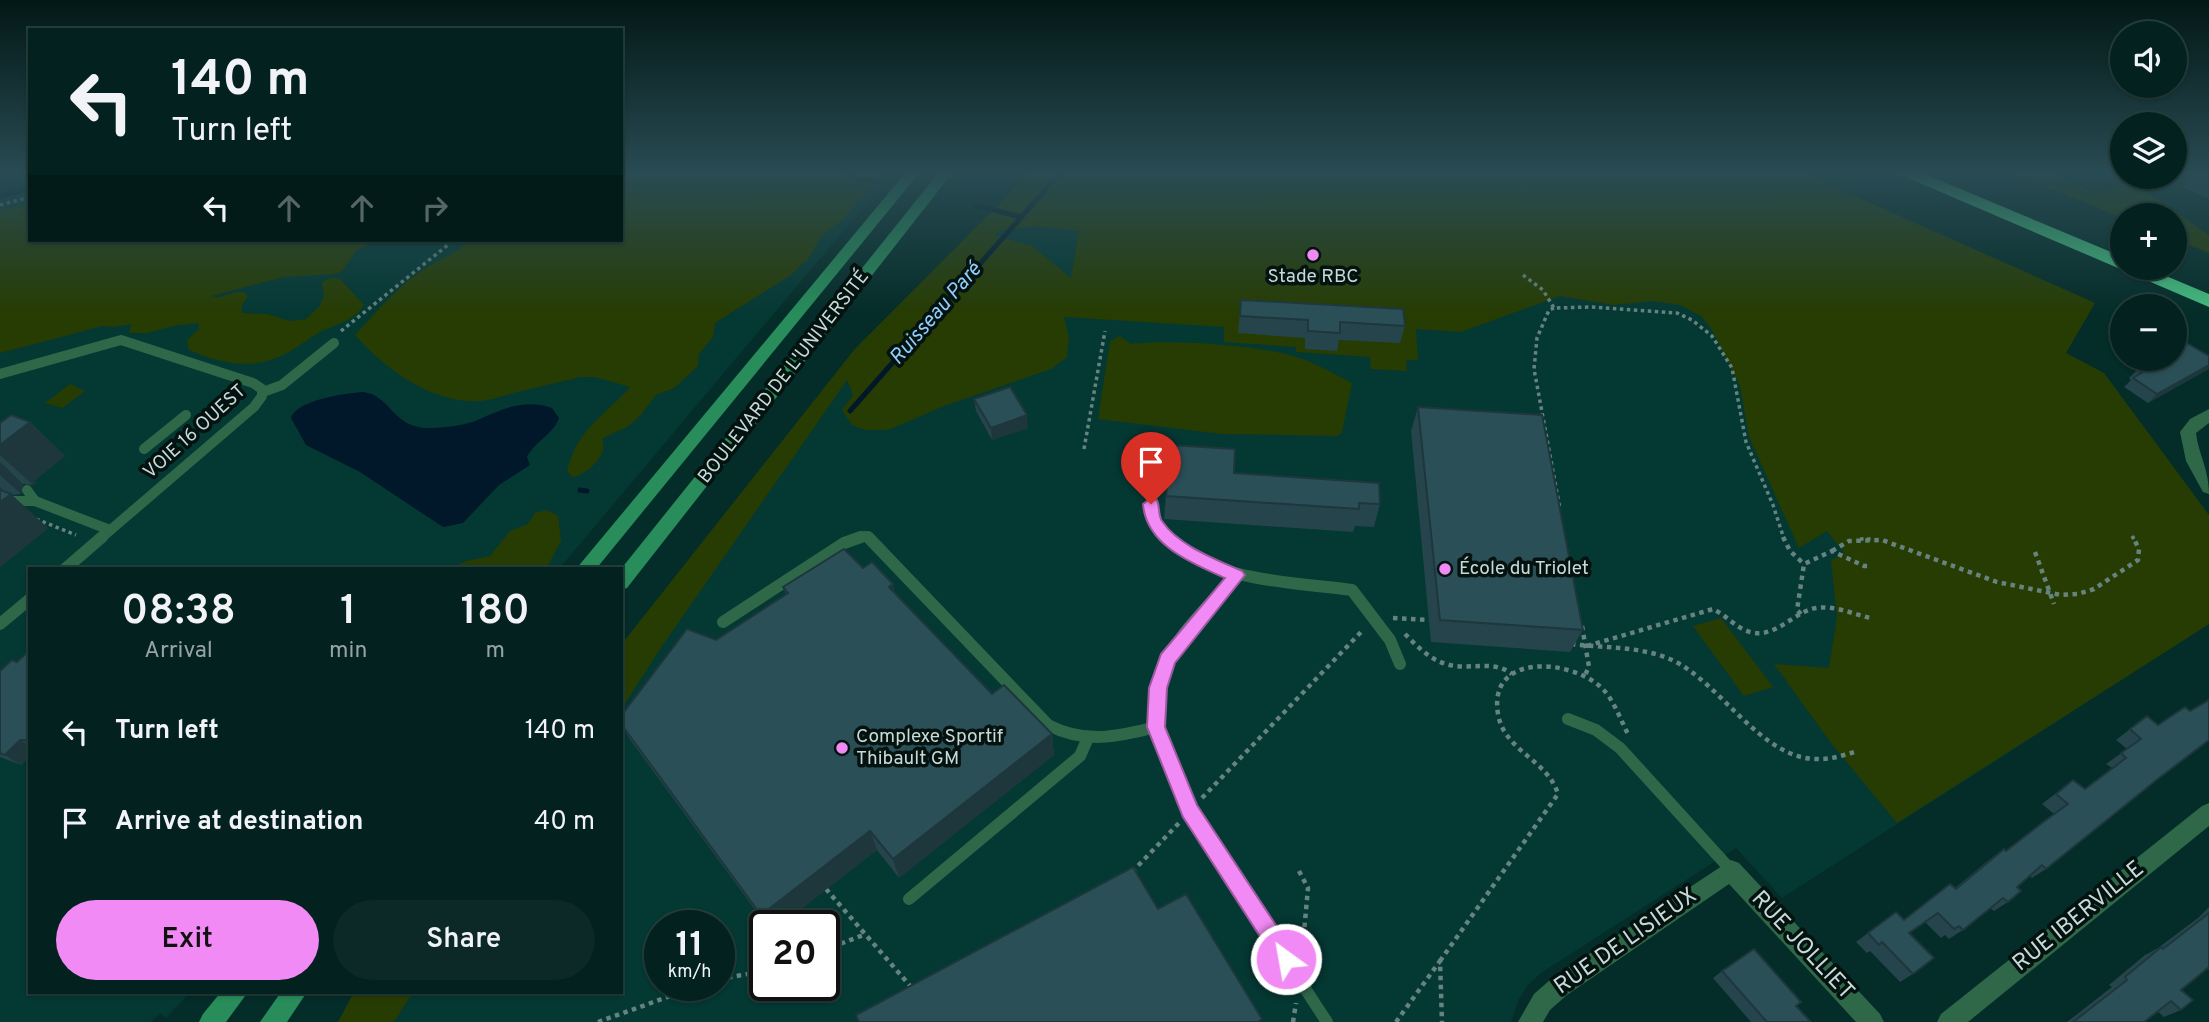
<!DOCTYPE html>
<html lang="en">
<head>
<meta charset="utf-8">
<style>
  :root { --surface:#03211e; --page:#0d2927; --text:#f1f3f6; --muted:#97a3a4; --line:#243e3c; --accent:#f18af4 }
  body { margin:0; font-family:Overpass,sans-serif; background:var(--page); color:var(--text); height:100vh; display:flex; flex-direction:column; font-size:26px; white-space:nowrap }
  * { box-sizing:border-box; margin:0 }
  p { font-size:23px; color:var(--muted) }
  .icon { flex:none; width:38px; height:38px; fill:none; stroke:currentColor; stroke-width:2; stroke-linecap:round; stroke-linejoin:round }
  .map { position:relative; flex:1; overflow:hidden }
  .details { position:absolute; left:28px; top:567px; width:595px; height:427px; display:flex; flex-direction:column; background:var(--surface); border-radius:0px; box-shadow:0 2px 5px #0004,0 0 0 2px var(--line) }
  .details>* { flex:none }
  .top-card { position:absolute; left:28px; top:28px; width:595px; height:214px; border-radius:0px; box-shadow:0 2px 5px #0004,0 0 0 2px var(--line); background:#03211e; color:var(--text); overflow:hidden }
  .fabs { position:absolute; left:2110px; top:21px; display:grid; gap:14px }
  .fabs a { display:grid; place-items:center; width:77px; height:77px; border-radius:50%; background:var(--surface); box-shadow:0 2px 5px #0004,0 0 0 2px var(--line); font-size:35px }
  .speed { position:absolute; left:644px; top:910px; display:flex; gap:14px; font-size:35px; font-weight:700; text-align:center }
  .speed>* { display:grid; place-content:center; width:91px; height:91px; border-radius:50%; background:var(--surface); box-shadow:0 2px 5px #0004,0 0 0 2px var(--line); line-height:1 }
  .speed small { font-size:18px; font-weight:400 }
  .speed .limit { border:4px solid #111; border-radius:10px; background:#fff; color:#111 }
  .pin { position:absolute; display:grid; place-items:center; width:60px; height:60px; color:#fff; margin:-72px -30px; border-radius:50% 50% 50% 0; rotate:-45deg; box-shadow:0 0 7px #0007 }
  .pin .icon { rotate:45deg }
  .me { position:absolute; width:77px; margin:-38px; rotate:328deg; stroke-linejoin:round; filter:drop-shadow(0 0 5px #0008) }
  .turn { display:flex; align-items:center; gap:24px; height:147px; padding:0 28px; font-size:32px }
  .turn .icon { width:91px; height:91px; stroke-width:2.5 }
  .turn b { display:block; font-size:49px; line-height:60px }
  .lanes { display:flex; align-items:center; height:66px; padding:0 28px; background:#0003; justify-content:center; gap:35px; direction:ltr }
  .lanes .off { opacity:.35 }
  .eta { display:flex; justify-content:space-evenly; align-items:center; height:119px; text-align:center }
  .eta b { font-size:42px; font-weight:600; line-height:49px }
  .primary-button { display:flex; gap:14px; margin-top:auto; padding:14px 28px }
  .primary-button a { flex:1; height:80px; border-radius:42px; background:var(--accent); color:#111; font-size:28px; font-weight:600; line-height:80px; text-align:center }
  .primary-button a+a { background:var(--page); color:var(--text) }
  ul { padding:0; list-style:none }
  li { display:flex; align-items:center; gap:21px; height:91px; padding:0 28px }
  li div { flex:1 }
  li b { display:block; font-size:26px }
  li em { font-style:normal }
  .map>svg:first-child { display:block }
  .built { fill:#043833; fill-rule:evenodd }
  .green { fill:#273c02; fill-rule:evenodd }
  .water { fill:#001829 }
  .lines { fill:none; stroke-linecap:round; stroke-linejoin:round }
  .stream { stroke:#001829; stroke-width:5 }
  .path-far1 { stroke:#668380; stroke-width:3.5; stroke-dasharray:3.5 3.5; stroke-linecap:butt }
  .path { stroke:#668380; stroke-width:4.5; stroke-dasharray:4.5 4.5; stroke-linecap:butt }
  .service-far1 { stroke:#2f6848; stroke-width:10 }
  .service { stroke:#2f6848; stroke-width:12 }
  .minor { fill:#2f6848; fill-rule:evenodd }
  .secondary { fill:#288d5a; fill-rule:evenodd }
  .motorway { fill:#45bd7e; fill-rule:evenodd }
  .wall { fill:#25444b }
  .shaded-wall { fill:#1e373d }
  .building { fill:#2b4f57; stroke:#1e373d; stroke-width:2 }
  .route { fill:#f18af4; stroke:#9d5a9f; stroke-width:2 }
  .poi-dot { fill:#f18af4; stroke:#041210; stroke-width:2.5 }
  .labels { text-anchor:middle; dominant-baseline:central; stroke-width:7; stroke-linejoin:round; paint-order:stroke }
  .poi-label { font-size:19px; fill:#c7dad7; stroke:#041210; text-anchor:start }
  .street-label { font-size:19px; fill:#c7dad7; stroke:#041210 }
  .water-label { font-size:21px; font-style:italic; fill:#91cdfa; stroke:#041210 }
  .near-street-label { font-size:23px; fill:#c7dad7; stroke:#041210 }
</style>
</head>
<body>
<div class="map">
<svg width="2209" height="1022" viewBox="0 0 2209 1022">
  <rect width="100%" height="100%" fill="#042c28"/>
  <g class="built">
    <polygon points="621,172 893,172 559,569 30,569 30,992 191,992 166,1018 160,1013 151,1022 0,1022 0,194 30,186 30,240 621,240"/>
    <path d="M1031,172h770l294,131 -29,50 38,20 105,142v109l-427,274 -46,-50 -195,125 -13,12 -10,16 -7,21h-1173l16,-30h267v-347l233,-295zM660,926h59v59h-59zM765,926h59v59h-59z"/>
  </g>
  <g class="green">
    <path d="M621,172h261l-39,48 -21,15 -13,23 -18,17 -76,48 -2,14 -14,17 -1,12 -24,22 -18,7 -16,21 -13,11 -24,11c-1,4 1,8 0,12 -3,12 -20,26 -31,27l-5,-6c11,-44 37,-54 63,-84l-35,-10h-14c-21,5 -43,10 -64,15 -12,3 -24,8 -37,9 -48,3 -95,-32 -125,-66 25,-27 49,-56 81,-73 12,-7 24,-10 31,-22h154z"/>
    <path d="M1031,172h770l294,131 -29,50 38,20 105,142v109l-312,199 -66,-80 -57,-79 55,4 8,-51 -6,-57 14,-6 -18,-23 -28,17 -50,-111 -9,-51 -28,-56 -11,-14 -21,-11 -27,-4 -40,4 -53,-9 -99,36 -45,-3 2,31h-12l1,11 -36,-2 -1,-12 -74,-5v-5l-72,-5v-15l-160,-10 5,21 -2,19 -16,12 -107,37 -56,24h-23l-13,-5 -10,-15 11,-15 -6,-15 -187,269 -39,61v-65l233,-295zM1036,226l43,5 -8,47 -39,-32 -38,-11 6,-4z"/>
    <polygon points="2009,172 2049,172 2097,194 2122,183 2145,191 2209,235 2209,253 2175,239 2175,215 2123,215 2123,218"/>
    <path d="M30,203v37h347l-21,11 -14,20 -6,3 -52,3 -73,19c12,4 20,-6 33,-4l4,5 -6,8v8l25,1 23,7 16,-2 13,-12 5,-11 -2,-14 10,-4 8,1 24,26c-8,14 -26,19 -40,25 -13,6 -24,16 -37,23 -33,18 -65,11 -98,-3l-2,-10 12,-11 -1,-6 -25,3 -26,7h-18l2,-9 -17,3 -11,-1 -103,27v-142z"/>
    <path d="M1120,336l11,8c38,-5 125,1 162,12 21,6 40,17 59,27l-10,49 -4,4 -116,-2 -124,-15 12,-78z"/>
    <polygon points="70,384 85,391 62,408 45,403"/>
    <polygon points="547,510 558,516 561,541 546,569 450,569 466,561 490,556 510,531 528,524 535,513"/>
    <polygon points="1721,618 1773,687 1744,696 1693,626"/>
    <polygon points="354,992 413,992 394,1022 338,1022"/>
  </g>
  <path class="water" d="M363,392c27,3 30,35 63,36 16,0 39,-2 54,-9 24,-11 45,-20 72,-11l7,10c-5,16 -24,23 -32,39l3,8 -31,20 -36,38 -20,4 -83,-55 -54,-27 -15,-27c5,-18 55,-25 72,-26z"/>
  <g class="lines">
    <g class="stream">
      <polyline points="844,172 860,180 881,181"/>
      <polyline points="0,196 30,188"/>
      <polyline points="975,205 1021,217"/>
      <polyline points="850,411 1061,172"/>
      <polyline points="580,490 587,491"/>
    </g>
    <g class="path-far1">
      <polyline points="0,205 30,197"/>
      <polyline points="1523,275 1543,290 1554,308 1592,307 1677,313 1692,320 1712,336 1732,368 1746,442 1773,505 1784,539"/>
      <polyline points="1554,308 1549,310 1537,338 1534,369 1560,509"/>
      <polyline points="341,331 454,240"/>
      <polyline points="1084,449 1105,331"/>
      <polyline points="149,473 168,458"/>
      <polyline points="36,519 76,535"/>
      <polyline points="2132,536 2134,539"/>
      <polyline points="1860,539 1872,539"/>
    </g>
    <g class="path">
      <polyline points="1783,537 1790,551 1804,564"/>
      <polyline points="1832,551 1849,541 1882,540 1997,582 2061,595 2078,594 2094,589 2138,560 2139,549 2133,537"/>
      <polyline points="2035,552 2054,604"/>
      <polyline points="1801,614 1797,610 1804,564 1832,551 1864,566 1870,566"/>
      <polyline points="1393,618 1429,620"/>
      <polyline points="1582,626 1589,667 1585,675"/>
      <path d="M1405,634c12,12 24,25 41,30 22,7 47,-5 66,10"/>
      <path d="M1571,644c33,4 70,2 101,16 49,23 88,98 144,99 14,1 28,-4 42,-8"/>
      <path d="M1587,646l126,-37c13,6 23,19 37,23 26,7 43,-20 66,-24 18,-3 37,6 54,10"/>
      <polyline points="1202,798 1363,630"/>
      <polyline points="1299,871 1308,888 1302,954"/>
      <polyline points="1132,872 1180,822"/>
      <polyline points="826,889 912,988"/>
      <polyline points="824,950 866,934"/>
      <path d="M1440,961l118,-167c-10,-34 -54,-43 -60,-80 -10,-60 67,-55 99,-30 16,12 22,33 31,50"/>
      <polyline points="719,979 765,971"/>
      <polyline points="598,1022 701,985"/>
      <polyline points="1293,1022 1296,1003"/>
      <polyline points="1396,1022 1440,961 1442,1022"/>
    </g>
    <g class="service-far1">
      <polyline points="0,374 121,340 253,383 262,389 262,396 254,407 100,539"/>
      <polyline points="263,392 282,385 334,343"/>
      <polyline points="144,449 186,415"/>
      <polyline points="1160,456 1151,504 1152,519 1167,539"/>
      <polyline points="13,501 35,501 27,490"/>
      <polyline points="35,501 110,530"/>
      <polyline points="856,539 865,536 871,539"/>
    </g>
    <g class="service">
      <path d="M868,537l180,188c37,19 69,12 108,2"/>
      <path d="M1166,537c46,45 126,45 186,53l38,50 10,24"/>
      <polyline points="65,569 102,537"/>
      <path d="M1237,575c-29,32 -70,67 -79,111 -16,79 68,180 109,242 20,31 39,63 60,94"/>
      <polyline points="723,622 844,543 861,537"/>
      <polyline points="0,624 30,599"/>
      <polyline points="1568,719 1596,730 1620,748 1731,870"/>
      <polyline points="909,899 1080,756 1087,740"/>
    </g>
    <g class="minor">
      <path d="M2209,409v14l-13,10c3,23 13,36 13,61l-6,-2 -17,-31 -6,-29 10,-13z"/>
      <polygon points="2209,803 2209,826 1968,1022 1937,1022 1941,1014 2202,806"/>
      <polygon points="1731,860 1739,863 1880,1014 1884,1022 1856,1022 1729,884 1567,995 1550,1010 1543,1022 1518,1022 1534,994 1551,979"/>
    </g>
    <g class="secondary">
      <polygon points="906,172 920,172 596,569 576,569"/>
      <polygon points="939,172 953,172 627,588 621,590 621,569"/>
      <polygon points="221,992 248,992 226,1022 199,1022 203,1014"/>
      <polygon points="281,992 307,992 287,1022 260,1022"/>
    </g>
    <polygon class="motorway" points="1899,172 1920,172 2123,257 2123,268 2147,268 2209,294 2209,307 1901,175"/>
  </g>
  <g class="wall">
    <polygon points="2195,172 2209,172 2209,199 2183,187"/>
    <polygon points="1241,300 1405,326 1400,343 1339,340 1337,351 1305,349 1305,338 1238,333"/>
    <polygon points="2209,356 2209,368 2207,370 2148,403 2124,387 2131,380 2129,378 2138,369"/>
    <polygon points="974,399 1028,428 992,440 976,411"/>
    <polygon points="1418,407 1583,630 1570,652 1431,642 1411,431"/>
    <polygon points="30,422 65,456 34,481 36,483 33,485 23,484 21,494 11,495 48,528 0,567 0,423"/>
    <polygon points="1170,445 1234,473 1380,504 1374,527 1355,526 1353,532 1164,519"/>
    <polygon points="783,587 896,595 992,694 1052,734 1054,755 899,878 877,850 779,926 767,926 631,741 621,725 716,640 786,595"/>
    <polygon points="30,650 30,756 21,765 0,757 0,671 17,662"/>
    <polygon points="2147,716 2159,778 2046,869 2032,878 2030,876 2017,887 2008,902 1994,911 1990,908 1963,930 1949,939 1945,935 1941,938 1925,922 1909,933 1913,974 1900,982 1870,951 1867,953 1856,942 1896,912 1904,920 1950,884 1955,888 1990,859 2004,849 2005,851 2054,814 2042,804 2073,780 2084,789 2112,768 2106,764 2127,749 2116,740"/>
    <polygon points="2209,907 2209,969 2202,972 2181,990 2181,1010 2164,1017 2158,1012 2144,1022 2067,1022 2112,987 2109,985 2145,955 2158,948 2198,918"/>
    <polygon points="1722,971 1796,1006 1811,1022 1751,1022 1713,978"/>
  </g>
  <g class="shaded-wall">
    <polygon points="2209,365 2209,368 2207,370 2148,403 2157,394"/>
    <polygon points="1027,415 1028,428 992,440 991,428"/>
    <polygon points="30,422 65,456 34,481 36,483 33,485 0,455 0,445"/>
    <polygon points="0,462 23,484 21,494 0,475"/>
    <polygon points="0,487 9,495 11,494 48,528 0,567"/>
    <polygon points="893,584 899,606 889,587"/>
    <polygon points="1052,734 1054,755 899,878 893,859"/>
    <polygon points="20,740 30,747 30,756 21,765 5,755"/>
    <polygon points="870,831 877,850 779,926 767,926 761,915"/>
  </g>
  <g class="building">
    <polygon points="1241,300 1403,309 1405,326 1340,322 1340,333 1308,331 1308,320 1240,316"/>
    <polygon points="2185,342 2209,356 2209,365 2157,394 2133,378 2143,372 2138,369 2155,359 2175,359 2175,347"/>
    <polygon points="1010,387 1027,415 991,428 974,399"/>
    <polygon points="1418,407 1542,415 1583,630 1440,620"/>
    <polygon points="11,415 30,422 0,445 0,423"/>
    <polygon points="1170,445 1235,449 1234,473 1379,483 1380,504 1359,503 1359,509 1166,496"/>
    <polygon points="0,490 11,494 0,502"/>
    <polygon points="844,549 863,568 872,562 893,584 889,587 992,694 1004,685 1052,734 893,859 870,831 761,915 621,724 621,716 687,629 716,640 788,593 783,587"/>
    <polygon points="30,650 30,740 20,740 5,755 0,753 0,671 12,660 17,662"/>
    <polygon points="2209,700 2209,740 2159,778 2046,869 2042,865 2017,887 2021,891 2008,902 2003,898 1963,930 1959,926 1954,929 1938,913 1909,933 1934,958 1913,974 1882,942 1879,945 1868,933 1896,912 1904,920 1950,884 1956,889 2004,849 2006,851 2046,820 2068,804 2056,794 2073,780 2085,789 2126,758 2121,753 2141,739 2130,729 2147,716 2158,725 2185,707 2190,711"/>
    <polygon points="1133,867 1158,909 1186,894 1262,1019 1258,1022 859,1022 856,1015"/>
    <polygon points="2209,913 2209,967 2181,990 2193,1000 2181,1010 2171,1001 2144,1022 2073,1022 2127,980 2125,977 2161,947 2163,949"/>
    <polygon points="1754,949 1801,1002 1796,1006 1811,1022 1767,1022 1722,971"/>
  </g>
  <linearGradient id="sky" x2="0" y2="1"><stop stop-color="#021816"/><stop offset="0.55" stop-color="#294b53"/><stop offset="1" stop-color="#294b53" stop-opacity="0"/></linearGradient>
  <rect width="2209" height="315" fill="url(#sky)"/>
  <path class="route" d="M1151,498l6,2c3,7 1,15 5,21 17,25 53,38 80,50l3,4 -70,88 -8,25 -2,39 32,78 96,146 3,8 -3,7 -7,3 -7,-3 -96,-149 -36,-90 2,-39 12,-34 64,-76c-34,-15 -79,-33 -82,-74z"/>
  <g class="poi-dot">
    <circle cx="1313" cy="255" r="7"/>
    <circle cx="1445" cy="569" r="7"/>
    <circle cx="842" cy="748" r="7"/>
  </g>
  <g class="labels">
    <g class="poi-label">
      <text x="1313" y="277" text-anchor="middle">Stade RBC</text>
      <text x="1459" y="569">École du Triolet</text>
      <text x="856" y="737">Complexe Sportif<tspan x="856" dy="22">Thibault GM</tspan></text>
    </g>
    <g class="street-label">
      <text transform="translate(784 377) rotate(-52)">BOULEVARD DE L'UNIVERSITÉ</text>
      <text transform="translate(195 432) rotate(-42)">VOIE 16 OUEST</text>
    </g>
    <g class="water-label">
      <text transform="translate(936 314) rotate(-49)">Ruisseau Paré</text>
    </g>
    <g class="near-street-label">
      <text transform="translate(2079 917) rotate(-39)">RUE IBERVILLE</text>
      <text transform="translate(1626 942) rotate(-35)">RUE DE LISIEUX</text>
      <text transform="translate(1802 946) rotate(47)">RUE JOLLIET</text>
    </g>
  </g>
</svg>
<div class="fabs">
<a><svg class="icon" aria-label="sound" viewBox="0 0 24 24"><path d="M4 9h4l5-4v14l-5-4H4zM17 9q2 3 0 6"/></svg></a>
<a><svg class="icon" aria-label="layers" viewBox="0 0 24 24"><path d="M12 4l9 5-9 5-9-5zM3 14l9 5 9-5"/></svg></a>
<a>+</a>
<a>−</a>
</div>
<div class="speed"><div>11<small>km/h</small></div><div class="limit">20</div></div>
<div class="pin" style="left:1151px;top:504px;background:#d93025"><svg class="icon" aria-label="arrive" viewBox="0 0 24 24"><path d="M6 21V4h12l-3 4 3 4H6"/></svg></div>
<svg class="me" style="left:1286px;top:959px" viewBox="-20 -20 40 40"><circle r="17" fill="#f18af4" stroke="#fff" stroke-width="3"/><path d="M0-11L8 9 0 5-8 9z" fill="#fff"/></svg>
<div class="top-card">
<div class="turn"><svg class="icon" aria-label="left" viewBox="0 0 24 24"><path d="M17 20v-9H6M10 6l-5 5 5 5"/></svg><div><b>140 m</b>Turn left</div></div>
<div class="lanes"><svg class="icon" aria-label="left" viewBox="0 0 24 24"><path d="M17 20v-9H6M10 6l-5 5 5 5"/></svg><svg class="icon off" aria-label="ahead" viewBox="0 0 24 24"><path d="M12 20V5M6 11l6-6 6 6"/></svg><svg class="icon off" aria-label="ahead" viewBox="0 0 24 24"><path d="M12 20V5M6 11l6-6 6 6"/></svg><svg class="icon off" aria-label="right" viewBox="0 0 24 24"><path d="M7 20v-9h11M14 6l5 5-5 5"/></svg></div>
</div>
<section class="details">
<div class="eta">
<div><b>08:38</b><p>Arrival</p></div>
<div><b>1</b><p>min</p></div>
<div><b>180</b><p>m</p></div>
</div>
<ul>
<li><svg class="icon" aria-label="left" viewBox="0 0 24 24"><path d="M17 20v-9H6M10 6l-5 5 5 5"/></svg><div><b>Turn left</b></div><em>140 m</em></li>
<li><svg class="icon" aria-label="arrive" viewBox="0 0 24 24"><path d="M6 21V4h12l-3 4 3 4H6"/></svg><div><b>Arrive at destination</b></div><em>40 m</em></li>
</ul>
<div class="primary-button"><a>Exit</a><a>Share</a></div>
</section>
</div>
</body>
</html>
